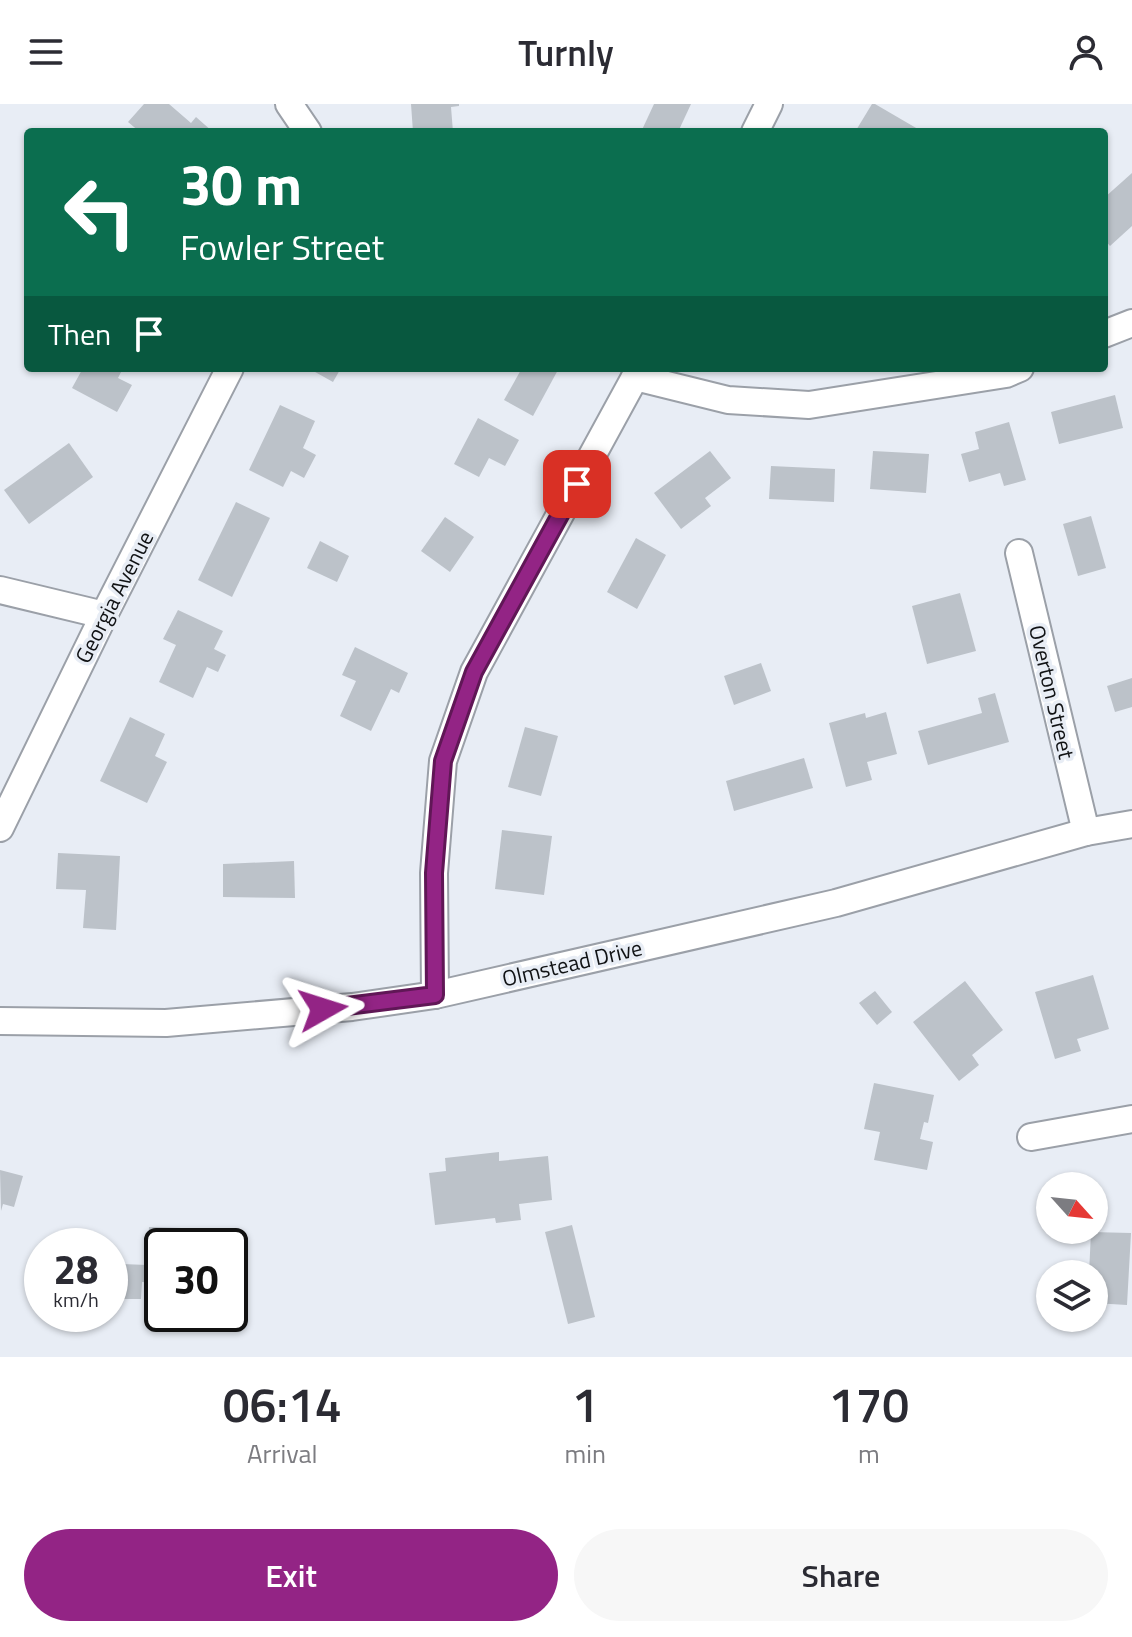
<!DOCTYPE html>
<html lang="en">
<head>
<meta charset="utf-8">
<style>
  :root { --surface:#fff; --page:#f7f7f7; --text:#2b2b33; --muted:#7c7c81; --accent:#932485 }
  body { margin:0; font-family:"Titillium Web",sans-serif; background:var(--page); color:var(--text); height:100vh; display:flex; flex-direction:column; font-size:30px; white-space:nowrap }
  * { box-sizing:border-box; margin:0 }
  p { font-size:26px; color:var(--muted) }
  .icon { flex:none; width:44px; height:44px; fill:none; stroke:currentColor; stroke-width:2; stroke-linecap:round; stroke-linejoin:round }
  .map { position:relative; height:1253px; overflow:hidden }
  .side { display:flex; flex-direction:column; background:var(--surface); flex:1 }
  .side>* { flex:none }
  .top-card { position:absolute; left:24px; top:24px; width:1084px; height:244px; border-radius:8px; box-shadow:0 2px 6px #0004; background:#0b6e4f; color:#fff; overflow:hidden }
  .needle { width:52px; rotate:117deg }
  .fabs { position:absolute; left:1036px; top:1068px; display:grid; gap:16px }
  .fabs a { display:grid; place-items:center; width:72px; height:72px; border-radius:50%; background:var(--surface); box-shadow:0 2px 6px #0004; font-size:40px }
  .speed { position:absolute; left:24px; top:1124px; display:flex; gap:16px; font-size:40px; font-weight:700; text-align:center }
  .speed>* { display:grid; place-content:center; width:104px; height:104px; border-radius:50%; background:var(--surface); box-shadow:0 2px 6px #0004; line-height:1 }
  .speed small { font-size:20px; font-weight:400 }
  .speed .limit { border:4px solid #111; border-radius:12px; background:#fff; color:#111 }
  .pin { position:absolute; display:grid; place-items:center; width:68px; height:68px; color:#fff; margin:-34px; border-radius:16px; box-shadow:0 4px 12px #0006 }
  .me { position:absolute; width:88px; margin:-44px; rotate:84deg; stroke-linejoin:round; filter:drop-shadow(0 0 6px #0008) }
  .turn { display:flex; align-items:center; gap:28px; height:168px; padding:0 24px; font-size:36px }
  .turn .icon { width:104px; height:104px; stroke-width:2.5 }
  .turn b { display:block; font-size:56px; line-height:68px }
  .then { display:flex; align-items:center; height:76px; padding:0 24px; background:#0003; gap:16px; font-size:30px }
  .eta { display:flex; justify-content:space-evenly; align-items:center; height:136px; text-align:center }
  .eta b { font-size:48px; font-weight:600; line-height:56px }
  .primary-button { display:flex; gap:16px; margin-top:auto; padding:16px 24px }
  .primary-button a { flex:1; height:92px; border-radius:48px; background:var(--accent); color:#fff; font-size:32px; font-weight:600; line-height:92px; text-align:center }
  .primary-button a+a { background:var(--page); color:var(--text) }
  header { display:flex; justify-content:space-between; align-items:center; height:104px; padding:0 24px; background:var(--surface); font-size:36px; font-weight:600 }
  .map>svg:first-child { display:block }
  .building { fill:#bcc2c9 }
  .lines { fill:none; stroke-linecap:round; stroke-linejoin:round }
  .street-casing { stroke:#9ba0a8; stroke-width:30 }
  .street { stroke:#fff; stroke-width:26 }
  .route-casing { stroke:#601756; stroke-width:20 }
  .route { stroke:#932485; stroke-width:14 }
  .labels { text-anchor:middle; dominant-baseline:central; stroke-width:7; stroke-linejoin:round; paint-order:stroke }
  .street-label { font-size:22px; fill:#101214; stroke:#e8edf5 }
</style>
</head>
<body>
<header><svg class="icon" aria-label="menu" viewBox="0 0 24 24"><path d="M4 6h16M4 12h16M4 18h16"/></svg>Turnly<svg class="icon" aria-label="person" viewBox="0 0 24 24"><circle cx="12" cy="8" r="4"/><path d="M4 21q1-7 8-7t8 7"/></svg></header>
<div class="map">
<svg width="1132" height="1253" viewBox="0 0 1132 1253">
  <rect width="100%" height="100%" fill="#e8edf5"/>
  <g class="building">
    <polygon points="144,0 169,0 191,19 196,13 213,28 140,28 128,18"/>
    <polygon points="411,0 459,0 459,2 451,3 453,28 413,28"/>
    <polygon points="654,0 691,0 678,28 641,28"/>
    <polygon points="872,0 875,0 923,28 855,28"/>
    <polygon points="1132,69 1132,122 1110,142 1104,135 1104,94"/>
    <polygon points="83,264 123,264 118,274 132,281 117,308 72,284"/>
    <polygon points="308,264 341,264 333,278"/>
    <polygon points="522,264 559,264 533,312 504,296"/>
    <polygon points="1115,291 1123,324 1059,340 1051,308"/>
    <polygon points="280,301 315,317 303,344 316,351 304,374 291,367 283,383 249,366"/>
    <polygon points="478,314 519,336 505,362 489,354 479,373 454,360"/>
    <polygon points="1009,318 1026,376 1004,382 1000,369 969,378 961,350 979,345 975,328"/>
    <polygon points="69,339 93,373 29,420 4,386"/>
    <polygon points="710,347 731,374 705,394 711,402 681,425 654,389"/>
    <polygon points="873,347 929,350 926,389 870,385"/>
    <polygon points="771,362 835,365 834,398 769,395"/>
    <polygon points="236,398 270,414 232,493 198,476"/>
    <polygon points="1091,412 1106,464 1078,472 1063,420"/>
    <polygon points="445,413 474,433 450,468 421,447"/>
    <polygon points="636,434 666,451 637,505 607,488"/>
    <polygon points="320,437 349,452 337,478 307,464"/>
    <polygon points="960,489 976,547 927,560 912,502"/>
    <polygon points="178,506 223,527 214,545 226,551 218,568 207,563 193,594 159,578 176,541 163,535"/>
    <polygon points="355,543 408,569 399,589 391,585 371,627 340,612 356,577 342,571"/>
    <polygon points="761,559 771,587 734,601 724,572"/>
    <polygon points="1132,574 1132,603 1115,608 1107,582"/>
    <polygon points="995,589 1009,638 928,661 918,627 982,609 978,594"/>
    <polygon points="886,608 897,650 867,658 872,676 846,683 829,619 865,609 866,614"/>
    <polygon points="130,613 165,630 155,652 167,658 147,699 100,677"/>
    <polygon points="525,623 558,632 541,692 508,683"/>
    <polygon points="804,654 813,684 734,707 726,677"/>
    <polygon points="502,726 552,732 544,791 495,785"/>
    <polygon points="58,749 120,752 116,826 83,824 86,786 56,785"/>
    <polygon points="294,757 295,794 223,793 223,760"/>
    <polygon points="1093,871 1109,925 1077,935 1081,947 1055,955 1035,888"/>
    <polygon points="965,877 1003,926 972,951 979,961 959,977 913,918"/>
    <polygon points="875,887 892,908 877,921 859,899"/>
    <polygon points="874,979 934,991 928,1019 924,1018 920,1035 933,1038 927,1066 874,1056 880,1028 864,1025"/>
    <polygon points="499,1048 499,1057 548,1052 552,1096 519,1100 521,1116 496,1119 495,1114 435,1121 429,1069 446,1067 445,1054"/>
    <polygon points="0,1066 23,1072 14,1103 3,1100 1,1107"/>
    <polygon points="572,1121 595,1213 568,1220 545,1128"/>
    <polygon points="149,1123 214,1125 213,1142 162,1142 162,1179 142,1178 141,1195 120,1195 122,1160 147,1161"/>
    <polygon points="1091,1128 1131,1129 1127,1201 1094,1199 1094,1170 1089,1170"/>
  </g>
  <g class="lines">
    <g class="street-casing">
      <g id="street">
        <polyline points="289,0 308,28"/>
        <polyline points="755,28 769,0"/>
        <polyline points="1104,230 1132,219"/>
        <polyline points="635,273 728,296 809,301 1006,270 1020,264"/>
        <polyline points="1019,449 1086,728"/>
        <polyline points="0,486 104,511"/>
        <polyline points="0,724 104,511 230,264"/>
        <polyline points="435,891 434,769 443,657 474,568 640,264"/>
        <polyline points="0,917 166,919 352,903 435,891 836,799 1086,728 1132,720"/>
        <polyline points="1031,1033 1132,1015"/>
      </g>
    </g>
    <use href="#street" class="street"/>
  </g>
  <g class="lines">
    <g class="route-casing">
      <polyline id="route" points="323,905 435,891 434,769 443,657 474,568 577,380"/>
    </g>
    <use href="#route" class="route"/>
  </g>
  <g class="labels">
    <g class="street-label">
      <text transform="translate(114 493) rotate(-63)">Georgia Avenue</text>
      <text transform="translate(1052 588) rotate(77)">Overton Street</text>
      <text transform="translate(572 859) rotate(-13)">Olmstead Drive</text>
    </g>
  </g>
</svg>
<div class="fabs">
<a><svg class="needle" viewBox="-14 -14 28 28"><path d="M0-13l5 13h-10z" fill="#e53935"/><path d="M0 13l5-13h-10z" fill="#7c7c81"/></svg></a>
<a><svg class="icon" aria-label="layers" viewBox="0 0 24 24"><path d="M12 4l9 5-9 5-9-5zM3 14l9 5 9-5"/></svg></a>
</div>
<div class="speed"><div>28<small>km/h</small></div><div class="limit">30</div></div>
<div class="pin" style="left:577px;top:380px;background:#d93025"><svg class="icon" aria-label="arrive" viewBox="0 0 24 24"><path d="M6 21V4h12l-3 4 3 4H6"/></svg></div>
<svg class="me" style="left:323px;top:905px" viewBox="-20 -20 40 40"><path d="M0-17L14 15 0 8-14 15z" fill="#932485" stroke="#fff" stroke-width="4"/></svg>
<div class="top-card">
<div class="turn"><svg class="icon" aria-label="left" viewBox="0 0 24 24"><path d="M17 20v-9H6M10 6l-5 5 5 5"/></svg><div><b>30 m</b>Fowler Street</div></div>
<div class="then">Then<svg class="icon" aria-label="arrive" viewBox="0 0 24 24"><path d="M6 21V4h12l-3 4 3 4H6"/></svg></div>
</div>
</div>
<section class="side">
<div class="eta">
<div><b>06:14</b><p>Arrival</p></div>
<div><b>1</b><p>min</p></div>
<div><b>170</b><p>m</p></div>
</div>
<div class="primary-button"><a>Exit</a><a>Share</a></div>
</section>
</body>
</html>
